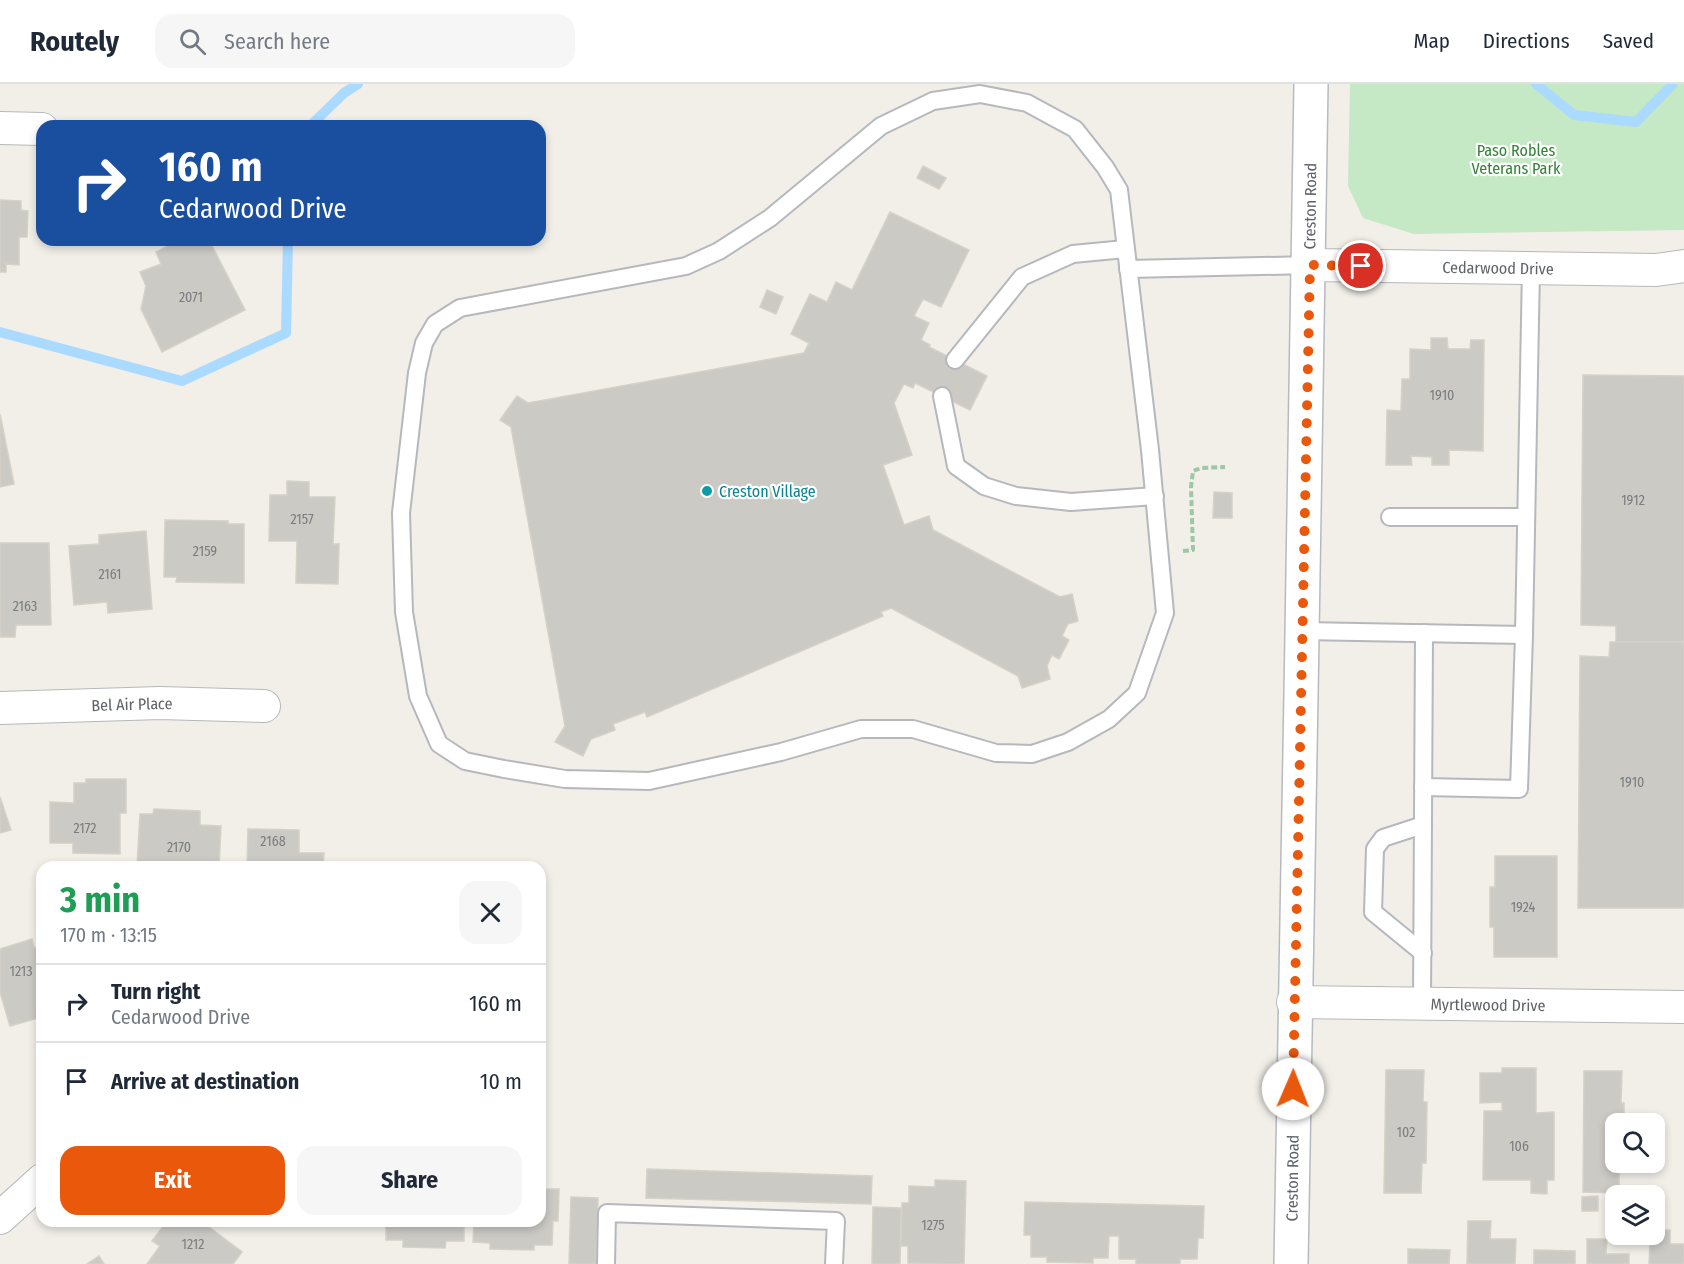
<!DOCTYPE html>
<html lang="en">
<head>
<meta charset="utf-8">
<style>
  :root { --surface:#fff; --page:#f6f6f7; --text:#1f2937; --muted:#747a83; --line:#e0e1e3; --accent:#ea580c }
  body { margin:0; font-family:"Fira Sans Condensed",sans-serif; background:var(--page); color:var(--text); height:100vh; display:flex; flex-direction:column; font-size:22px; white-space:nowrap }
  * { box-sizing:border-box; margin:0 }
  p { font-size:20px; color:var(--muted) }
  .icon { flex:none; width:33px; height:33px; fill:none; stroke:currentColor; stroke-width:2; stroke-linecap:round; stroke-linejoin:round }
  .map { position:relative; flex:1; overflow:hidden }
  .details { position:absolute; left:36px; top:777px; width:510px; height:366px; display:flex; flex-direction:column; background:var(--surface); border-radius:18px; box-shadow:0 3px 9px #0003 }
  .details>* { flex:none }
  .top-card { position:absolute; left:36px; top:36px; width:510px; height:126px; border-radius:18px; box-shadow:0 3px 9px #0003; background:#1a4fa0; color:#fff; overflow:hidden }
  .tools { position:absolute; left:1605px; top:1029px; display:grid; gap:12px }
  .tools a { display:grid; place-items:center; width:60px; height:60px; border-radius:12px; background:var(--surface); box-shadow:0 3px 9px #0003; font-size:30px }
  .pin { position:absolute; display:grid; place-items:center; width:51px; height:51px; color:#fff; margin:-26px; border:3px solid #fff; border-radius:50%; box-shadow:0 2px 6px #0007 }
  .me { position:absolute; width:66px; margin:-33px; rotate:1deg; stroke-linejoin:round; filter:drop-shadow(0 0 4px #0008) }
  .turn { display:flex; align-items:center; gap:21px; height:126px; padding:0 24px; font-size:27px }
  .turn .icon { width:78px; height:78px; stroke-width:2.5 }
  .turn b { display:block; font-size:42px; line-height:51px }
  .round { display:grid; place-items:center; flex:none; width:63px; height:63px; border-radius:18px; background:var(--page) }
  .overview { display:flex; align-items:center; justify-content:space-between; height:102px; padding:0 24px }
  h1 { font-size:36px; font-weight:700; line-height:45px; color:#1e9e55 }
  .cta { display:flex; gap:12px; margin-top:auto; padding:12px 24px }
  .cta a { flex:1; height:69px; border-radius:18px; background:var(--accent); color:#fff; font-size:24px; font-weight:700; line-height:69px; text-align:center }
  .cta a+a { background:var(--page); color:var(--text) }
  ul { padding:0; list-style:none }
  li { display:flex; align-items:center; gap:18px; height:78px; padding:0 24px; border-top:2px solid var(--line) }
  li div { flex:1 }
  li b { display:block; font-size:22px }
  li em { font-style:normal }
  header { display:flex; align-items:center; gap:36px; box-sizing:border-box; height:84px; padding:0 30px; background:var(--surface); border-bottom:2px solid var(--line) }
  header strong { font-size:28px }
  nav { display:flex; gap:33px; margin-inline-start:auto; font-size:21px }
  .search { width:420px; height:54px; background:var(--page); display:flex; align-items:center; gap:15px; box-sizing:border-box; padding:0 21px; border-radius:18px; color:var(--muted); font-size:22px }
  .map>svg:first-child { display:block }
  .green { fill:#c5e8c5 }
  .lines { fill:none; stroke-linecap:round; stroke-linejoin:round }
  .stream { stroke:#aadaff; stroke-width:10 }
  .building { fill:#cccac5; stroke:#d6d1c6; stroke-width:1.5 }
  .lane-casing { stroke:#b5b8bc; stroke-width:20 }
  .street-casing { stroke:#b5b8bc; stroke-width:34 }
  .secondary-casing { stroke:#b6babf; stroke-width:36 }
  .path { stroke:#9cc7a9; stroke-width:4; stroke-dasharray:6 3; stroke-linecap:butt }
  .lane { stroke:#fff; stroke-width:16 }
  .street { stroke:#fff; stroke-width:32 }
  .secondary { stroke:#fff; stroke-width:33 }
  .route { stroke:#ea580c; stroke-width:10; stroke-dasharray:0 18 }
  .culture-dot { fill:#0f9aa8; stroke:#fff; stroke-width:2 }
  .labels { text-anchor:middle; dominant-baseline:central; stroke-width:4.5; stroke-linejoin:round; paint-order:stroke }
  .number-label { font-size:14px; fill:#7a7d7f }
  .park-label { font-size:16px; fill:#348238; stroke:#fff }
  .street-label { font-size:16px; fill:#5f6368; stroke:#fff }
  .culture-label { font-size:16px; fill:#0d838f; stroke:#fff; text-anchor:start }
</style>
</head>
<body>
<header>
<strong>Routely</strong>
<div class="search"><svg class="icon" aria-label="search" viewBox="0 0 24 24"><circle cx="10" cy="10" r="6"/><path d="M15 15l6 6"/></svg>Search here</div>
<nav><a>Map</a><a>Directions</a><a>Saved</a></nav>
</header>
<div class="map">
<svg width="1684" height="1180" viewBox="0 0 1684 1180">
  <rect width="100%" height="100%" fill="#f1efe8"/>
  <polygon class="green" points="1350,0 1684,0 1684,146 1414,150 1363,134 1348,102"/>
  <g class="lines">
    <g class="stream">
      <polyline points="1536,0 1574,31 1636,38 1673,0"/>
      <polyline points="310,42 344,9 358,0"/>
      <polyline points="0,248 182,297 286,249 288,156"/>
    </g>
  </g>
  <g class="building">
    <polygon points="923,82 946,94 939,105 917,94"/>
    <polygon points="0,116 21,117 21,126 28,127 27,153 19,153 19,181 6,180 6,188 0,188"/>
    <polygon points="890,128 969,166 941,223 923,215 914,232 929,239 921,256 930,261 929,263 987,292 970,326 915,299 913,304 904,300 894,319 912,371 883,381 904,441 929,432 933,446 1060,513 1072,510 1078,537 1068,540 1062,552 1069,556 1059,575 1052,571 1047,582 1050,595 1022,604 1018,592 891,524 881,528 883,532 647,633 645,628 613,640 615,646 591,655 583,672 555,658 565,642 511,343 500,336 517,312 528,319 804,269 809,259 791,250 810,210 827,218 836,198 852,206"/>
    <polygon points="179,156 209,156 245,226 162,268 141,225 146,202 140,188 161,180 156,168"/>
    <polygon points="767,206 783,213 776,230 760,223"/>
    <polygon points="1431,254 1447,254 1448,265 1470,265 1471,256 1484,256 1483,367 1449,366 1449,381 1432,381 1432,373 1411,372 1412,381 1386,381 1387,326 1401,327 1402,295 1410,295 1410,265 1431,266"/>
    <polygon points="1583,291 1684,292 1684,558 1616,558 1616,542 1581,541"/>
    <polygon points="0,330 14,400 0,403"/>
    <polygon points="287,397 309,398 309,413 335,413 333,460 339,460 338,500 296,499 297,457 269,457 270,411 287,411"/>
    <polygon points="1214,408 1232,409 1232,434 1213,434"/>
    <polygon points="165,436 228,437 228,440 244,440 244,499 176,498 177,493 164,493"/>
    <polygon points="146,447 152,525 108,529 107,518 74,521 69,462 99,460 99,451"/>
    <polygon points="0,459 49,459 51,541 16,541 15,553 0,553"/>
    <polygon points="1610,558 1684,558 1684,824 1578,824 1580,572 1609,573"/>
    <polygon points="86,695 126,695 126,729 120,729 120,770 73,769 73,759 50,759 50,718 74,719 74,699 86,699"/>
    <polygon points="0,713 11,746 0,749"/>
    <polygon points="154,725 200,727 200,741 221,742 219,783 137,783 140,730 153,730"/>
    <polygon points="248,745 299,746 299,769 324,769 323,783 247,783"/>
    <polygon points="1495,772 1557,772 1557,873 1494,873 1494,843 1490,843 1490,803 1495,803"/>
    <polygon points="32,855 34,864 42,862 42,933 10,942 0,908 0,865"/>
    <polygon points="1502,984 1536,984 1536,1029 1554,1028 1554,1096 1547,1096 1547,1110 1531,1109 1531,1096 1483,1096 1484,1027 1502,1027 1502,1018 1480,1019 1480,989 1502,989"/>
    <polygon points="1386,986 1424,986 1423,1018 1427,1018 1426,1079 1422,1079 1421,1109 1384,1109"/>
    <polygon points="1584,987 1622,987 1621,1019 1624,1019 1624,1040 1616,1040 1616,1078 1624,1078 1624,1081 1619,1081 1619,1109 1583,1108"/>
    <polygon points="647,1085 872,1092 871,1120 646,1114"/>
    <polygon points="935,1096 966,1097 964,1180 908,1179 908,1162 901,1162 902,1119 909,1119 909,1102 935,1103"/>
    <polygon points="540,1105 559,1105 558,1137 553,1137 552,1161 534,1161 534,1166 490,1165 490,1159 473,1158 474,1137 540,1137"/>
    <polygon points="1598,1112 1598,1127 1582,1127 1582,1113"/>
    <polygon points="571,1113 598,1114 596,1180 569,1180"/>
    <polygon points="1025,1118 1204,1122 1203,1154 1198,1154 1197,1175 1180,1175 1180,1180 1136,1180 1136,1175 1119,1175 1119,1152 1109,1152 1108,1174 1093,1174 1093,1179 1047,1178 1047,1173 1031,1173 1031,1151 1024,1151"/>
    <polygon points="873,1123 901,1124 900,1180 872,1180"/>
    <polygon points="167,1137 201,1137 242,1168 233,1180 147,1180 160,1162 152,1157"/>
    <polygon points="386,1137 464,1137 464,1157 446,1157 445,1164 403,1163 403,1156 386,1156"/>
    <polygon points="1468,1137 1491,1137 1490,1155 1516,1155 1515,1180 1467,1180"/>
    <polygon points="1655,1146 1670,1146 1670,1160 1684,1160 1684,1180 1649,1180 1650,1161 1655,1161"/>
    <polygon points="1587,1155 1607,1155 1606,1170 1629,1170 1629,1180 1587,1180"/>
    <polygon points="1408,1165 1450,1166 1449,1180 1408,1180"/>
    <polygon points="1534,1166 1575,1167 1575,1180 1534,1180"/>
    <polygon points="99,1172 104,1180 87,1180"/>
  </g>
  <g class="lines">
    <g class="lane-casing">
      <g id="lane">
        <polygon points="980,10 1027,19 1075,45 1105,83 1119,106 1150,366 1165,529 1137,609 1109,635 1068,658 1032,670 996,669 913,645 861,645 781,668 649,697 565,695 504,685 465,677 439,660 418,612 404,528 401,429 417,289 424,259 435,240 460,224 686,182 719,167 770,134 881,42 933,17"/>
        <polyline points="1128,185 1310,181"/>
        <polyline points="955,276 1022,193 1073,170 1125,165"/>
        <polyline points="942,312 956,382 984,402 1016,412 1071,418 1155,412"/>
        <polyline points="1390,433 1526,433"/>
        <polyline points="1302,547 1524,551 1531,184"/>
        <polyline points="1423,703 1519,705 1524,551"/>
        <polyline points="1423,869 1373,828 1375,765 1383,754 1423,741"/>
        <polyline points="1422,920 1424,549"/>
        <polyline points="606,1180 607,1129 836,1137 834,1180"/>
      </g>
    </g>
    <g class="street-casing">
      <g id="street">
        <polyline points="0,44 42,45"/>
        <path id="s1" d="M1310,181l346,5 28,-4"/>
        <path id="s2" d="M0,624l160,-5 104,3"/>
        <path id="s3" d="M1293,918l391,5"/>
        <polyline points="0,1134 42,1096"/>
      </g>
    </g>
    <g class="secondary-casing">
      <g id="secondary">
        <path id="s4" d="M1291,1180c4,-393 17,-787 20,-1180"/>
      </g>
    </g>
    <polyline class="path" points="1183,467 1193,466 1191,403 1193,387 1201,384 1225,383"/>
    <use href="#lane" class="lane"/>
    <use href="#street" class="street"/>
    <use href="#secondary" class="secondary"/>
  </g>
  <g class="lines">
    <polyline class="route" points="1293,1005 1310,181 1361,182"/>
  </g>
  <circle class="culture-dot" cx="707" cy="407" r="6"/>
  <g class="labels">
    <g class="number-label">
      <text x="191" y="213">2071</text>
      <text x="1442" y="311">1910</text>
      <text x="1633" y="416">1912</text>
      <text x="302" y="435">2157</text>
      <text x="205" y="467">2159</text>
      <text x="110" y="490">2161</text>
      <text x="25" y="522">2163</text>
      <text x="1632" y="698">1910</text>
      <text x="85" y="744">2172</text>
      <text x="273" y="757">2168</text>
      <text x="179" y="763">2170</text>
      <text x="1523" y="823">1924</text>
      <text x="21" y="887">1213</text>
      <text x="1406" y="1048">102</text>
      <text x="1519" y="1062">106</text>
      <text x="933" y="1141">1275</text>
      <text x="193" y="1160">1212</text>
    </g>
    <g class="park-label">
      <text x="1516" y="66">Paso Robles<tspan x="1516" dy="18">Veterans Park</tspan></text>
    </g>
    <g class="street-label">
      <text stroke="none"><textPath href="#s4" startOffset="1058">Creston Road</textPath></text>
      <text stroke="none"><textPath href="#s1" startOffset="188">Cedarwood Drive</textPath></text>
      <text stroke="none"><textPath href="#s2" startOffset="132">Bel Air Place</textPath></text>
      <text stroke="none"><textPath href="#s3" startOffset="195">Myrtlewood Drive</textPath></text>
      <text stroke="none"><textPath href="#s4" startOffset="86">Creston Road</textPath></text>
    </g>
    <g class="culture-label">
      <text x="719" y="407">Creston Village</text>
    </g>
  </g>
</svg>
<div class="tools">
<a><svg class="icon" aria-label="search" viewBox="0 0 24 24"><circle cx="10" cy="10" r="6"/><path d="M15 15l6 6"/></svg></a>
<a><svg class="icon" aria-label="layers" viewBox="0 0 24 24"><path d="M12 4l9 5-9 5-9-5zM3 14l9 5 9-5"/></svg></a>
</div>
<div class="pin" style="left:1361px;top:182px;background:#d93025"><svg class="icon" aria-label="arrive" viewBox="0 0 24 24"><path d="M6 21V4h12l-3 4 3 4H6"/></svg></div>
<svg class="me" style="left:1293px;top:1005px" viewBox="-20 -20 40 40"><circle r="19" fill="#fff"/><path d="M0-13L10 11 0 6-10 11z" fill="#ea580c"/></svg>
<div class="top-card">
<div class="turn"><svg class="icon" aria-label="right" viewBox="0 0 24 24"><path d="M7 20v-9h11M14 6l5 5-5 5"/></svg><div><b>160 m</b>Cedarwood Drive</div></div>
</div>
<section class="details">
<div class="overview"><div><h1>3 min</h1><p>170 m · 13:15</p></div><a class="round"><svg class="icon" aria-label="close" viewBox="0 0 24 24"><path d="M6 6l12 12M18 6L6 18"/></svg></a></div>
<ul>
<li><svg class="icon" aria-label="right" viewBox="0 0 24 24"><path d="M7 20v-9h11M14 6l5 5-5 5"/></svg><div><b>Turn right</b><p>Cedarwood Drive</p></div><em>160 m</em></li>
<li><svg class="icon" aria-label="arrive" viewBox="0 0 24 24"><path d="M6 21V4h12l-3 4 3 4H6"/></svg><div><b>Arrive at destination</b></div><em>10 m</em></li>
</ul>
<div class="cta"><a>Exit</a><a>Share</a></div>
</section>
</div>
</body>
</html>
